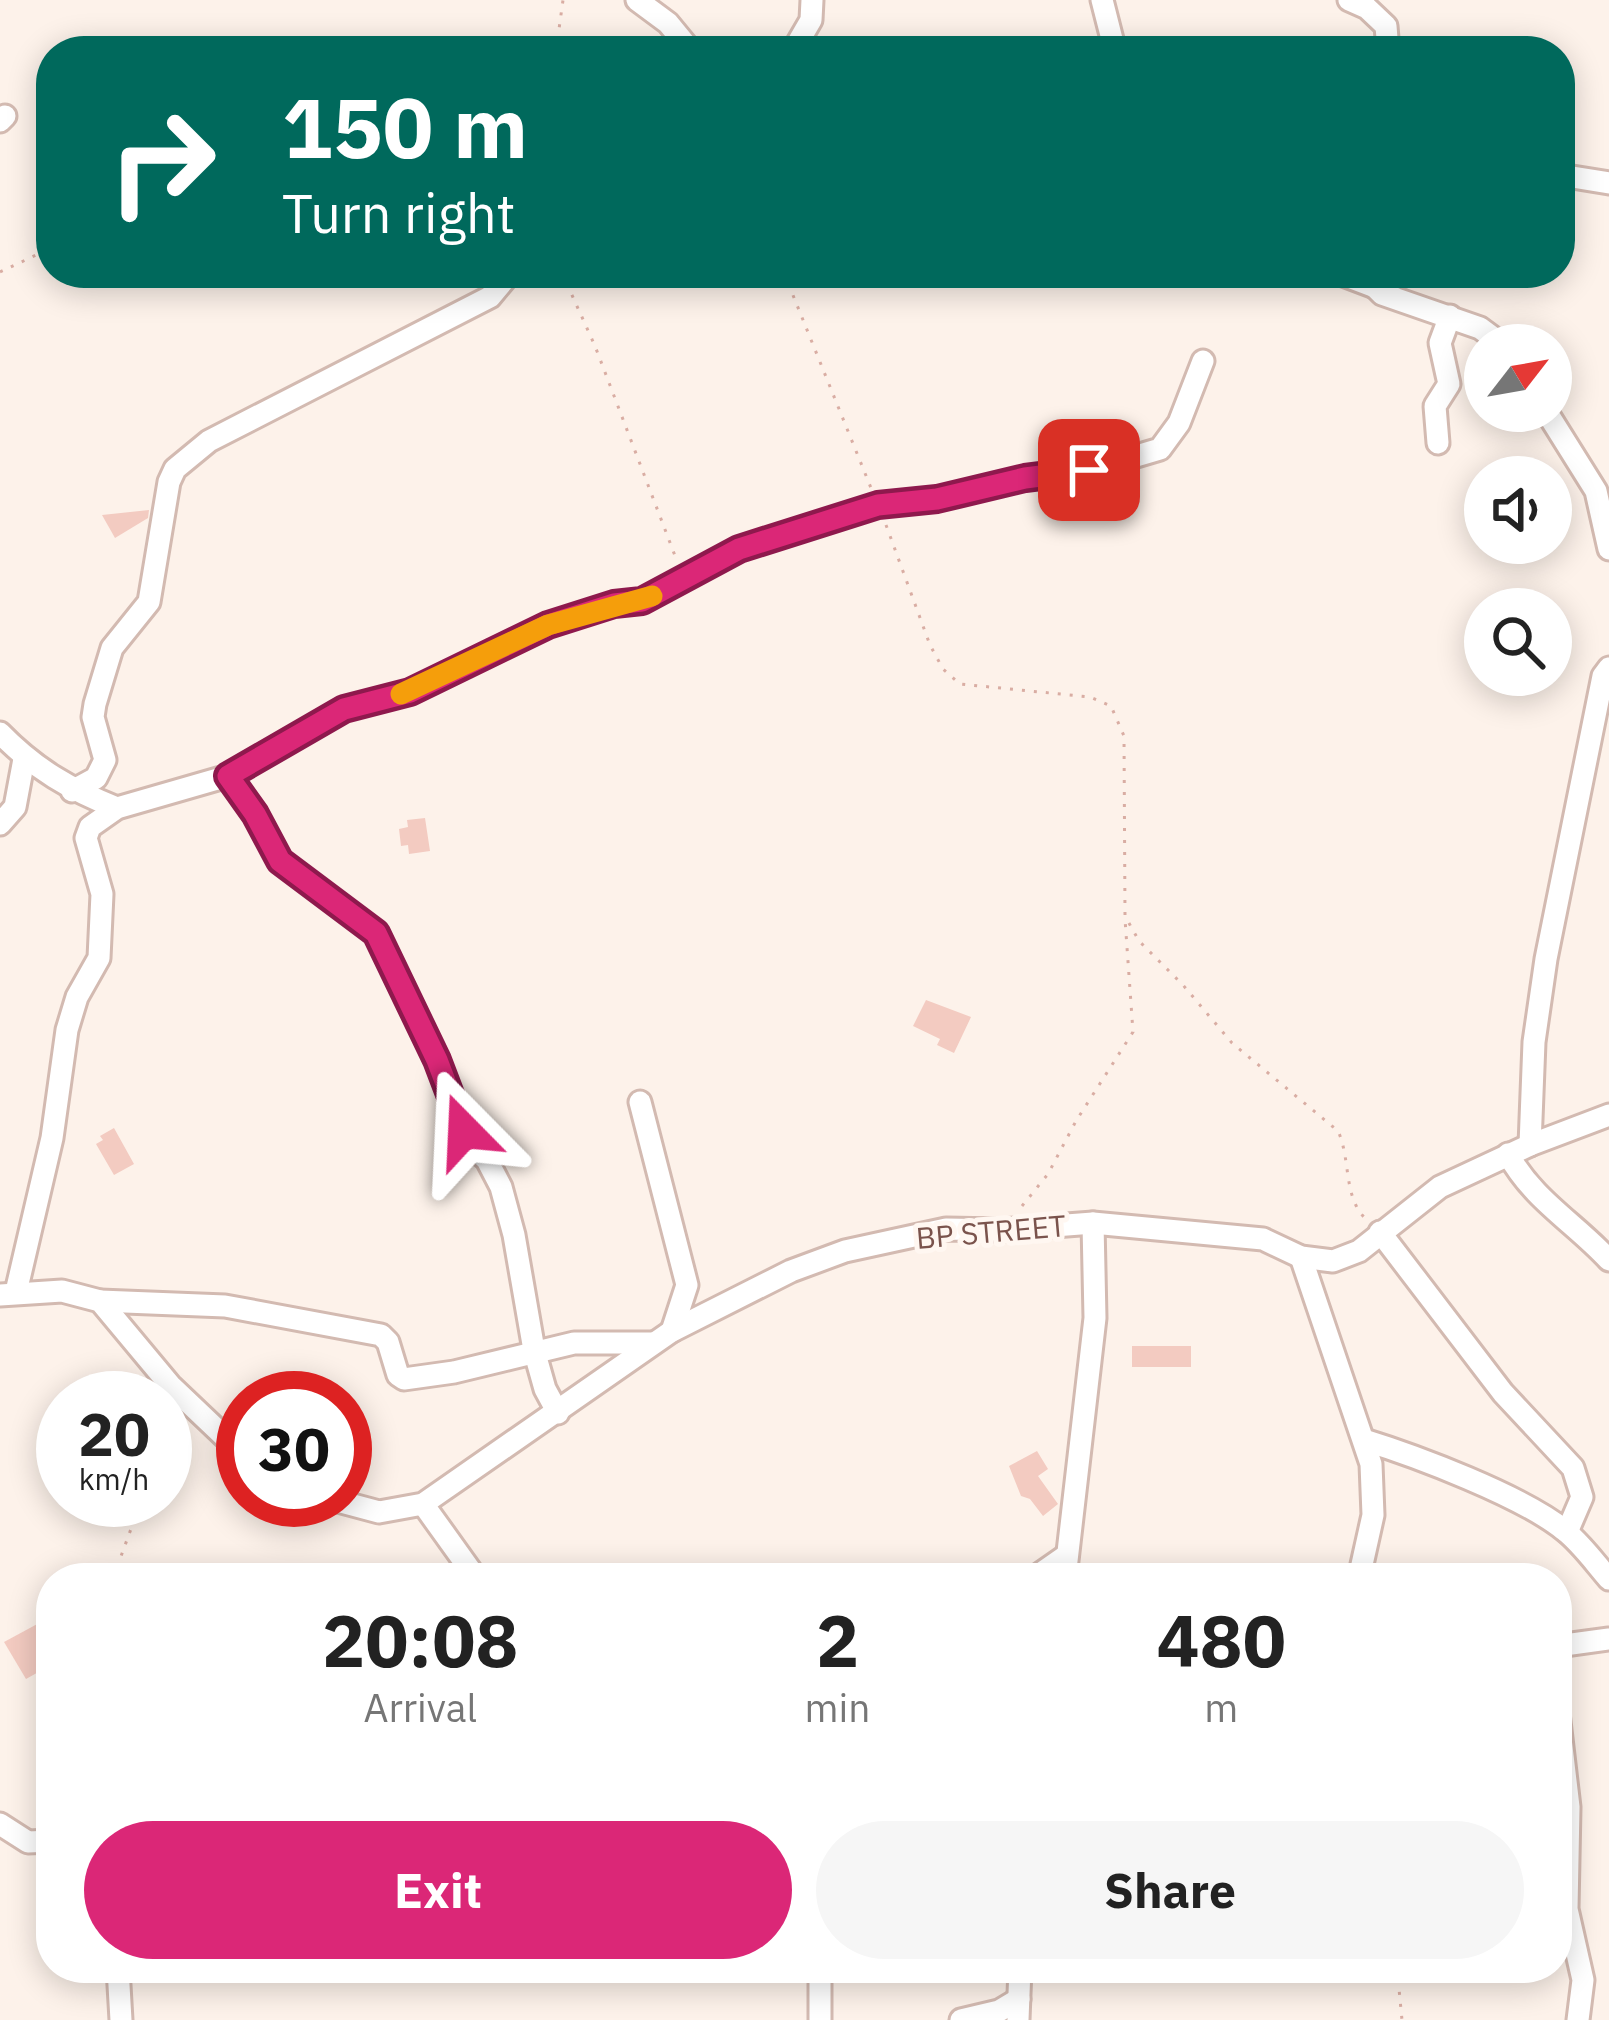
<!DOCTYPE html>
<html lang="en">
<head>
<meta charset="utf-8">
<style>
  :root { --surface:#fff; --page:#f6f6f6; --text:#222; --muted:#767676; --accent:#db2777 }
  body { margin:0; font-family:"IBM Plex Sans",sans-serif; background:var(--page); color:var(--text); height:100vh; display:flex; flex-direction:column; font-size:45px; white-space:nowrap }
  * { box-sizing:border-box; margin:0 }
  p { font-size:39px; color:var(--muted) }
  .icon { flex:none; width:66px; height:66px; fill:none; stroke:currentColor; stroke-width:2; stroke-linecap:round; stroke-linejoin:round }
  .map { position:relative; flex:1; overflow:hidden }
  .side { position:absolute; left:36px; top:1563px; width:1536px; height:420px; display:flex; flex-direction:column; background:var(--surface); border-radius:48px; box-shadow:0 6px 30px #0003 }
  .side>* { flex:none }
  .top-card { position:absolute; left:36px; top:36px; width:1539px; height:252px; border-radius:48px; box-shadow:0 6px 30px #0003; background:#00695c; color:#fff; overflow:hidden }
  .needle { width:78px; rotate:59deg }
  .buttons { position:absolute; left:1464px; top:324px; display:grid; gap:24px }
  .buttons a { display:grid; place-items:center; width:108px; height:108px; border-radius:50%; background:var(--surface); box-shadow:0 6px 30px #0003; font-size:60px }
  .speed { position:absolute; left:36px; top:1371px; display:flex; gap:24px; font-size:60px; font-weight:700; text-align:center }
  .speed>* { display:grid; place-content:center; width:156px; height:156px; border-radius:50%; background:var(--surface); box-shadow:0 6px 30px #0003; line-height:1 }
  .speed small { font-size:30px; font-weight:400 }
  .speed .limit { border:18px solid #d22; background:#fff; color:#111 }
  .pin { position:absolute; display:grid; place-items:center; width:102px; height:102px; color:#fff; margin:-51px; border-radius:24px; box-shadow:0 6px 18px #0006 }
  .me { position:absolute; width:132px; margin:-66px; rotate:339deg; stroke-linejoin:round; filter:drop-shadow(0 0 9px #0008) }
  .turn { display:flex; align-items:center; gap:42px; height:252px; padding:0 48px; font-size:54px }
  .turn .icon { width:156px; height:156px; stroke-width:2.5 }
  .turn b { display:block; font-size:84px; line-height:102px }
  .eta { display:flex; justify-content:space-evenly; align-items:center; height:204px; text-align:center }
  .eta b { font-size:72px; font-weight:700; line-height:84px }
  .action { display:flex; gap:24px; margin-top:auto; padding:24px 48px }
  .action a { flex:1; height:138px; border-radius:72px; background:var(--accent); color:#fff; font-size:48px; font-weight:700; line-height:138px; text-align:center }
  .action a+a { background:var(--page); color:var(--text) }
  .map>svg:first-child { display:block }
  .building { fill:#f3cbc1 }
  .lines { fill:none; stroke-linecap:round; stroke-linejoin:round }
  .minor-casing { stroke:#d3bab1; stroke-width:27 }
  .path { stroke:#d9ada3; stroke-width:3; stroke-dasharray:3 9; stroke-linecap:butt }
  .minor { stroke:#fff; stroke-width:21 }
  .route-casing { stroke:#8e194d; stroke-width:30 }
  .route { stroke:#db2777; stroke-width:21 }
  .slow { stroke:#f59e0b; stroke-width:21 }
  .labels { text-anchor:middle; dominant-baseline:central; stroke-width:10; stroke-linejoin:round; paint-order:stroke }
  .street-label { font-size:30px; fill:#7a534c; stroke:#fff7f1 }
</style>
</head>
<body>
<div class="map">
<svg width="1609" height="2020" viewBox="0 0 1609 2020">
  <rect width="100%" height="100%" fill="#fdf2ea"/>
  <g class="building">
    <polygon points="149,510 148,518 115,538 102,515"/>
    <polygon points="425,818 430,851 409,854 408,845 401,846 399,829 408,827 407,820"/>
    <polygon points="926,1000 971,1017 954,1053 937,1045 940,1039 913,1026"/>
    <polygon points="114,1128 134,1164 114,1175 96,1144 103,1140 100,1136"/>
    <rect x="1132" y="1346" width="59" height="21"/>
    <polygon points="1037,1451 1048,1469 1038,1476 1058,1504 1043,1516 1030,1499 1021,1496 1009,1466"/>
    <polygon points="41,1622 51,1640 51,1665 26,1679 4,1642"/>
  </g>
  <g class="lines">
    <g class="minor-casing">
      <g id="minor">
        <polyline points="637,0 668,23 691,51"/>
        <polyline points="1102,0 1115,51"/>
        <polyline points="1349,0 1367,8 1386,26 1388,51"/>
        <polyline points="793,51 811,20 812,0"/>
        <polyline points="0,121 5,116"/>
        <polyline points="1560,175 1609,183"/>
        <polyline points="1338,273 1375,287 1409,273"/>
        <polyline points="1375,287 1382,294 1480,328 1503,345"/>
        <polyline points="1546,411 1596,491 1609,549"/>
        <polyline points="1438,443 1435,406 1449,384 1440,343 1450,316"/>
        <path d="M0,733c35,36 71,57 117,75"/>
        <polyline points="228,776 255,814 280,861 376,933 437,1060 470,1145 487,1160 501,1187 514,1235 534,1350 545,1389 558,1413"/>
        <polyline points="72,791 96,778 105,760 93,717 95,704 112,648 149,602 169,482 175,469 209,441 490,297 510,273"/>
        <polyline points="0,824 15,807 24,759"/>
        <polyline points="640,1102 687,1285 672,1331"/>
        <polyline points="1530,1145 1534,1042 1546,959 1603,676 1609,668"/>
        <path d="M1508,1154c25,46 67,69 101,106"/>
        <polyline points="1380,1232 1503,1393 1573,1468 1582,1497 1567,1532"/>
        <polyline points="1301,1257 1371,1464 1373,1515 1359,1578"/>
        <polyline points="16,1292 52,1138 67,1030 77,997 99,958 102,894 86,838 90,827 117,808 228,776 344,709 410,692 548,625 613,604 642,601 738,549 878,505 937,499 1025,478 1089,470 1160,449 1179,423 1203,361"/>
        <polyline points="0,1295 62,1291 100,1301 170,1385 230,1442 243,1449"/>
        <polyline points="100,1301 225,1306 381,1335 388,1342 398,1375 404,1379 454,1372 574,1343 652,1343"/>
        <path d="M1364,1440c52,16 158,56 200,90 17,13 31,33 45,49"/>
        <polyline points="334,1500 379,1512 423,1504 672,1331 791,1271 845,1251 946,1229 1001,1230 1093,1223 1263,1239 1301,1257 1333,1261 1359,1251 1440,1187 1530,1145 1609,1115"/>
        <polyline points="423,1504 476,1578"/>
        <polyline points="1034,1578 1067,1555"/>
        <polyline points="1065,1578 1095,1318 1093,1223"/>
        <polyline points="1557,1646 1609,1639"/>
        <polyline points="1557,1704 1569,1807 1567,1909 1583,1980 1578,2020"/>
        <polyline points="0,1824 28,1842 51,1841"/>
        <polyline points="118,1968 121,2020"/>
        <polyline points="820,1968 820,2020"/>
        <polyline points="961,2020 999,2011 1019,1999"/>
        <polyline points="1018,2020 1020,1968"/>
      </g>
    </g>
    <g class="path">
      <polyline points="556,51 563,0"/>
      <polyline points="0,272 51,248"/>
      <polyline points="562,273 595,346 677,561"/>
      <polyline points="784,273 871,488"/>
      <path d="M886,525l44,120 13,24 17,15 130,13 21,9 13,30 1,180 14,25 44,44 49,58 106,88c13,28 5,67 28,88"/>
      <polyline points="1022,1206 1048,1174 1076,1121 1133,1032 1125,919"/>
      <polyline points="113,1578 135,1518 137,1500"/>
      <polyline points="1397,1968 1402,2020"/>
    </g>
    <use href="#minor" class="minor"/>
  </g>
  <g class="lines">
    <g class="route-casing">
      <polyline id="route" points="464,1131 437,1060 376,933 280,861 255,814 228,776 344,709 410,692 548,625 614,604 642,601 739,549 878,505 937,499 1025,478 1089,470"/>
    </g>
    <use href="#route" class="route"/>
    <polyline class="slow" points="401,694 548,625 652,596"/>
  </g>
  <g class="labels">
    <g class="street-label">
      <text transform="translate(991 1231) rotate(-5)">BP STREET</text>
    </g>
  </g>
</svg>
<div class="buttons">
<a><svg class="needle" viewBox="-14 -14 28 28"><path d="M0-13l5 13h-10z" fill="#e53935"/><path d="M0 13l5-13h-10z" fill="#767676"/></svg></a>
<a><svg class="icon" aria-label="sound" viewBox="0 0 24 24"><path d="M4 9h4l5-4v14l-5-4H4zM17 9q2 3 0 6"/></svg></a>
<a><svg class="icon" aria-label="search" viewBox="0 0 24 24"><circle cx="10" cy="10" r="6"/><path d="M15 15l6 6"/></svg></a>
</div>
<div class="speed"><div>20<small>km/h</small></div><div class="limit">30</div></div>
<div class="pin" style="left:1089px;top:470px;background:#d93025"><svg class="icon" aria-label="arrive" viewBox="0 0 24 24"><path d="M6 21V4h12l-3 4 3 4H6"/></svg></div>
<svg class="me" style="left:464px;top:1131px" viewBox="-20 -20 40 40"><path d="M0-17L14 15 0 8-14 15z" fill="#db2777" stroke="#fff" stroke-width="4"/></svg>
<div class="top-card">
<div class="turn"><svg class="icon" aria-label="right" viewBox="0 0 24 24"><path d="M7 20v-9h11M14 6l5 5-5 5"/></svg><div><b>150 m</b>Turn right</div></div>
</div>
<section class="side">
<div class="eta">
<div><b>20:08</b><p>Arrival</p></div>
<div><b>2</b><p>min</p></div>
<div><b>480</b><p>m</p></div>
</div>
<div class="action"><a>Exit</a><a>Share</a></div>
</section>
</div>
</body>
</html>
